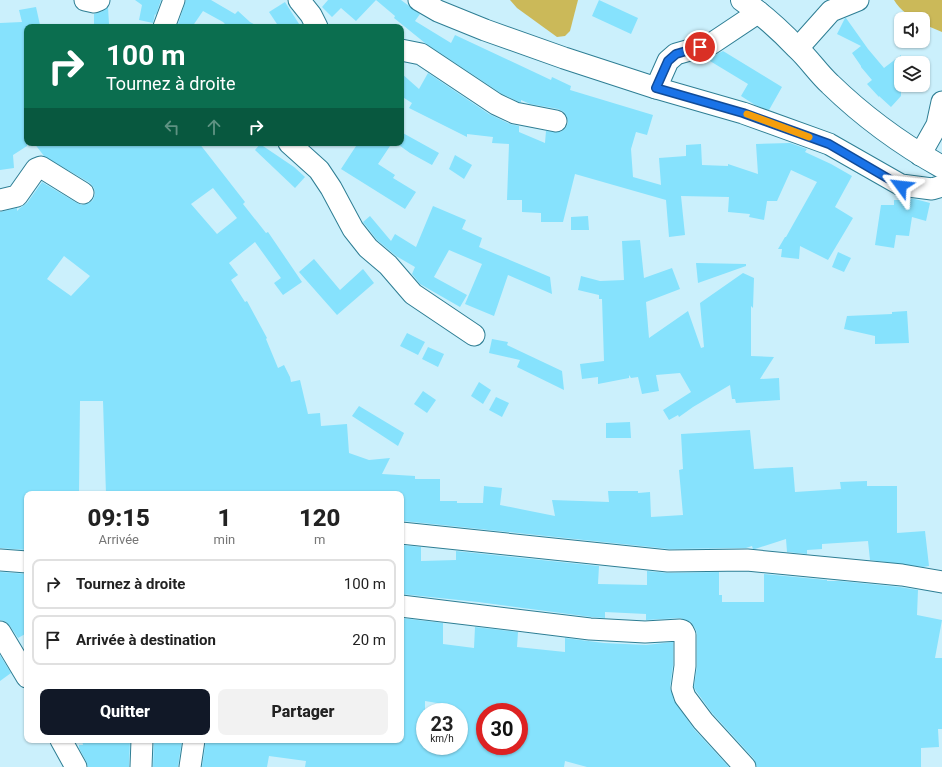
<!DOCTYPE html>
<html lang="fr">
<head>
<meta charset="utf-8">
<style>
  :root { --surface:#fff; --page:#f2f2f2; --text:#222; --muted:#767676; --line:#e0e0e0; --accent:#111827 }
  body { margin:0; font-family:Roboto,sans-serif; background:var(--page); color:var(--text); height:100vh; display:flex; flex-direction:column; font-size:15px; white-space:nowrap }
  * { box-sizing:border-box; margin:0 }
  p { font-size:13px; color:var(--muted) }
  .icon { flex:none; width:22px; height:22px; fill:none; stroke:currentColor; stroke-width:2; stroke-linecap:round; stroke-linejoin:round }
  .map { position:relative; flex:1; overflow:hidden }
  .drawer { position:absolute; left:24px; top:491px; width:380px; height:252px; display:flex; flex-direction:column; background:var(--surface); border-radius:8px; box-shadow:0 1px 3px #0004 }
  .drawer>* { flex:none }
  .guide { position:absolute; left:24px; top:24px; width:380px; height:122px; border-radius:8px; box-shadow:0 1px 3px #0004; background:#0b6e4f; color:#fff; overflow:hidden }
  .buttons { position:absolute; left:894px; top:12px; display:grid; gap:8px }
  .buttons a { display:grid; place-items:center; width:36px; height:36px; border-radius:8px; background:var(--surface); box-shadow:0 1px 3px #0004; font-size:20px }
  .speed { position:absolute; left:416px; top:703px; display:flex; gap:8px; font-size:20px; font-weight:700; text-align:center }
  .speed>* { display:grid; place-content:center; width:52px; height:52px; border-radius:50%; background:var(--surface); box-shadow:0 1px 3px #0004; line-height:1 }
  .speed small { font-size:10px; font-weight:400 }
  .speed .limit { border:6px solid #d22; background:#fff; color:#111 }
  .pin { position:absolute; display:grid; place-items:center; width:34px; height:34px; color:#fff; margin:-17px; border:2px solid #fff; border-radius:50%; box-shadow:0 1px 4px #0007 }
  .me { position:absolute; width:44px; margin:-22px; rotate:300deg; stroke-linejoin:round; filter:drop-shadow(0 0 3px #0008) }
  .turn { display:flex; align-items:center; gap:14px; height:84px; padding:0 16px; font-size:18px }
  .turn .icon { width:52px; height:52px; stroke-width:2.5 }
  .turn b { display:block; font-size:28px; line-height:34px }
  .lanes { display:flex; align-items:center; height:38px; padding:0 16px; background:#0003; justify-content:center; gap:20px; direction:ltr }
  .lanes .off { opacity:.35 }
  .eta { display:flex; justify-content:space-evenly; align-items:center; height:68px; text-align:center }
  .eta b { font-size:24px; font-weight:800; line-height:28px }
  .action { display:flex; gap:8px; margin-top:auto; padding:8px 16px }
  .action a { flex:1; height:46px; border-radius:8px; background:var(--accent); color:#fff; font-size:16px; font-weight:800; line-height:46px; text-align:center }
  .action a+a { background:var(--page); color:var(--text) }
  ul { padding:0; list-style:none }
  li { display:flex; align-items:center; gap:12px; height:50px; margin:0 8px 6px; padding:0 8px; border:2px solid var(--line); border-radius:8px }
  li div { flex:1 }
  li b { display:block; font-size:15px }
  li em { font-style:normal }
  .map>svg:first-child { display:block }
  .forest { fill:#cbb959 }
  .building { fill:#86e2fd; fill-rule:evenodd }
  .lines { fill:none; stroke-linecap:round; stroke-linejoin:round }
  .minor-casing { stroke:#2e7e94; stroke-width:23 }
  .major-casing { stroke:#2e7e94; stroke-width:24 }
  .minor { stroke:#fff; stroke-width:21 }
  .major { stroke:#fff; stroke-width:22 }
  .route-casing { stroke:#114b97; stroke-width:10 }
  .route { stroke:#1a73e8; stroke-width:7 }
  .slow { stroke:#f59e0b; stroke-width:7 }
</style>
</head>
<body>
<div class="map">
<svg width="942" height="767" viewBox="0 0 942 767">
  <rect width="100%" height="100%" fill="#cbf0fc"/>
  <g class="forest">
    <polygon points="510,0 578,0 570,31 565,36 557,37 517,8"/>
    <path d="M894,0h48v32l-19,-8v-5c-12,0 -23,-9 -29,-19z"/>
  </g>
  <g class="building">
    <polygon points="135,0 161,0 156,15 155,14 153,23 139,20 142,5"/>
    <polygon points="186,0 211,0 235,14 238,11 250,22 259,27 224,27 226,25 223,22 203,11 192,27 177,27"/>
    <polygon points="328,0 401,0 420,14 415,21 451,43 455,35 551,80 552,77 571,86 570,90 653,115 647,135 636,132 631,149 633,177 661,185 659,158 686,156 686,145 701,144 702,165 728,166 728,164 758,174 756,144 790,143 807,149 805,152 831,164 852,176 835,207 853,218 828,260 800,246 799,259 781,257 782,249 778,249 785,237 786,237 817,182 791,170 777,201 767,201 764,220 749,217 750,214 728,212 729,197 681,196 685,235 669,237 666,200 575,174 563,222 541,222 541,213 522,212 522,200 507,200 509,144 492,143 493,137 467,134 467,137 409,108 412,103 401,96 401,73 419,89 428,73 489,114 510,124 519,126 519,132 545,143 546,131 560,132 565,129 568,123 567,117 564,112 558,109 530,104 521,100 521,102 519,102 502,94 425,43 394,18 395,16 376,0 356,21 341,8 332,17 322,7"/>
    <polygon points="599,0 638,18 631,34 592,16"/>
    <polygon points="285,2 301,27 279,27 269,12"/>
    <polygon points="36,7 40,25 27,27 27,146 13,155 14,168 0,170 0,23 22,22 19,10"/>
    <polygon points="108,7 109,24 94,24 94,14 103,11"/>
    <polygon points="845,18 846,18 868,49 884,68 901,55 901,96 891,107 879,96 879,97 867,84 872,80 861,67 861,66 852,53 861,46 837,34"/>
    <polygon points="723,51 782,87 769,110 755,105 741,96 748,84 705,58 715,55"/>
    <polygon points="401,132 439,153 432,165 410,153 396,143 401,143"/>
    <path d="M34,143h165l46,59 -2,2 23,29 2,-1 34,50 -19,13 -9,-12 7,-5 -26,-36 -26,21 9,12 -7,5 14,22 2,-1 20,37 -1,1 12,29 6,-3 6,12 1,5 9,-2 8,34 12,-1 1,13 26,-2 2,29 20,7 21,-2 -8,16 33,2v3h25v22h17v2h26l1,-17 18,2 -2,17 55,11 -3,-16 57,2 -1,-11h30v2l12,-1 1,25 32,-2 -4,-45 4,-1 -2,-35 69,-4 4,39 39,-2 2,25 46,-3 -1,-7 27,-1v5h30v47l28,-2 4,35 -6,1 -53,-7 -2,-19 -46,3v5l-15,1v4l-20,-2 -1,-13 -31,10h-2l-1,-3 -6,2 -77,1 -266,-28v-27h-297l-3,-93h-23l-1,93h-52v56l-27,-2v-336l17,-4v3l3,-3 7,-5 15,-21 35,21 5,2 7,-2 4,-3 2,-6 -1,-6 -4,-5 -46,-27zM213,188l24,30 -20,16 -26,-30zM64,256l26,20 -19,20 -24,-17z"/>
    <polygon points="358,143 392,143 378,164 395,175 393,178 416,192 405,209 341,169"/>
    <polygon points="260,144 294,167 305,177 295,188 255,150"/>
    <polygon points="455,155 472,165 464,179 449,169"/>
    <polygon points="900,197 915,199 930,203 926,221 912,217 909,236 896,235 894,248 875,245 881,205 894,205 894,200 899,200"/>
    <polygon points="433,206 466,220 462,229 482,238 479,247 550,277 552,294 508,275 494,316 465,304 482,264 449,250 434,277 467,295 460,307 420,284 412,274 415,267 396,256 377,240 363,222 370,216 391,241 395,234 416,247"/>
    <polygon points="588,216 589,230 571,230 571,217"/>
    <polygon points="640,240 644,278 672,268 680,289 646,302 649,338 688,311 701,348 704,347 700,303 743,273 754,278 753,308 751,306 751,356 774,357 760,379 779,378 780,400 736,403 735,399 732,399 730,385 693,407 679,417 678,415 669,420 663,410 691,392 680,373 656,375 659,391 642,394 638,377 631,378 629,375 629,378 598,384 598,377 582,379 580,364 604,361 602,299 599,299 599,295 578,290 581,276 600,281 624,280 622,241"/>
    <polygon points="838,252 851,258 844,272 832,267"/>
    <polygon points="314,259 340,290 363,269 374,283 337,315 299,272"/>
    <polygon points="696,263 746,264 746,266 698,283"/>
    <polygon points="907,311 909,343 875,344 875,336 844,329 847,316 892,314 892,312"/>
    <polygon points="407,333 425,342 418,355 400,346"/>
    <polygon points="492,339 508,342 507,345 562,371 564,390 517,367 520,360 489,353"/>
    <polygon points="428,347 444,354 438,367 422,359"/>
    <polygon points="479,382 491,390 483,404 471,396"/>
    <polygon points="423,391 436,400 427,413 414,404"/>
    <polygon points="496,397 509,403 502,417 489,410"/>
    <polygon points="359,406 404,433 398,446 352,416"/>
    <polygon points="630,422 631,438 606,438 606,423"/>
    <polygon points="401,545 421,547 421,561 456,560 456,551 599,566 598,584 647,585 647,571 668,573 719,572 719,595 722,595 722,602 764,602 764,574 827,580 827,581 840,581 900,587 918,590 917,615 942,620 935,658 942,658 942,729 938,729 939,747 921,748 921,767 757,767 754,759 712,713 696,691 694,687 697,666 697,635 696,630 691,622 680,618 646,620 646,614 605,612 605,618 591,617 478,602 401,594"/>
    <polygon points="0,572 27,574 27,633 18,638 10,626 5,621 0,620"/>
    <path d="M401,618l42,5v21l31,4 1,-21 43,5 -1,15 48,5v-14l39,5 42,2 27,-3v23l-3,22 4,14 20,28 35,38h-142l-22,-6 -1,6h-259l1,-6 -37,-5 -2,11h-65l4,-27h92l13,2v-2h90zM425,701l30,5v6h4v34h-34zM485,712h34v34h-34z"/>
    <polygon points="0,655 11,673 0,681"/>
    <polygon points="82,740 130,740 129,767 88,767 86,761 79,748 79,745 83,745"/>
    <polygon points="154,740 182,740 178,767 153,767"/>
  </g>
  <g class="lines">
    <g class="minor-casing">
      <g id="minor">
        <polyline points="85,0 94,2 99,0"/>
        <polyline points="299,0 311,15 317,27"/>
        <polyline points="419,0 438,11 485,30 564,58 656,88 743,113 829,144 901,185 932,189 942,186"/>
        <polyline points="164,27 174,0"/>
        <polyline points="798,48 831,11 858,0"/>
        <polyline points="401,50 421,54 496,104 515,113 556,121"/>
        <polyline points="656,88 668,61 676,54 711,44 759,12"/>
        <polyline points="289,143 319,170 331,188 353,229 368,248 388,265 413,294 474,335"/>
        <polyline points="920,155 937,125 942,102"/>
        <polyline points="0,200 17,196 36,169 41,167 83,193"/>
        <polyline points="401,533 668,561 747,560 902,575 942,582"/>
        <polyline points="0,560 27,562"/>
        <polyline points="401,606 590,629 645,632 680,630 683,631 685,635 685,666 682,688 685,697 703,721 745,767"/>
        <polyline points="0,632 27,677"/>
        <polyline points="61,740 76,767"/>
        <polyline points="141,767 142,740"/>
        <polyline points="190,767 194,740"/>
      </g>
    </g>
    <g class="major-casing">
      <path id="major" d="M742,0c20,14 38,30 55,48 12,11 21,25 33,36 34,33 71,60 112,83"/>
    </g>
    <use href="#minor" class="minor"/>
    <use href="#major" class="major"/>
  </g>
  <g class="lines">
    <g class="route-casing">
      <polyline id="route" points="700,47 676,54 668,61 656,88 743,113 829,144 901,186"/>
    </g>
    <use href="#route" class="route"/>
    <polyline class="slow" points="747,114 809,137"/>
  </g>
</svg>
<div class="buttons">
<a><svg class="icon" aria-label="sound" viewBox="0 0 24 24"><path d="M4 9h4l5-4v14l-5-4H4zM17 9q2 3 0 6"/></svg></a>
<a><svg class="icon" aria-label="layers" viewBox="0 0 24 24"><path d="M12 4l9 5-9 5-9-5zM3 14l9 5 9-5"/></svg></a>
</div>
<div class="speed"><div>23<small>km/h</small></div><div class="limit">30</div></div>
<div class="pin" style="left:700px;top:47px;background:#d93025"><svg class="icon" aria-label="arrive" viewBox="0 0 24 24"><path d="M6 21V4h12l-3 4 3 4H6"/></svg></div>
<svg class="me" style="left:901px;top:186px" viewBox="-20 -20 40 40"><path d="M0-17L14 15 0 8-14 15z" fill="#1a73e8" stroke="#fff" stroke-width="4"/></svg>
<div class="guide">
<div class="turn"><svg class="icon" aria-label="right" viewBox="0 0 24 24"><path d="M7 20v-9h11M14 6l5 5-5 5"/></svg><div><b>100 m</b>Tournez à droite</div></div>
<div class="lanes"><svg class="icon off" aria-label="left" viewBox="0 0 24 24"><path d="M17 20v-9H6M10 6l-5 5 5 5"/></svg><svg class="icon off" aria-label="ahead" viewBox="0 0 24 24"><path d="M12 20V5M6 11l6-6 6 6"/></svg><svg class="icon" aria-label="right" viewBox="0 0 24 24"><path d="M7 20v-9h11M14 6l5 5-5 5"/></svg></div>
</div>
<section class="drawer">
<div class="eta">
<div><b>09:15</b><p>Arrivée</p></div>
<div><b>1</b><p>min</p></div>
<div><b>120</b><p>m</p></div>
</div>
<ul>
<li><svg class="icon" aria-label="right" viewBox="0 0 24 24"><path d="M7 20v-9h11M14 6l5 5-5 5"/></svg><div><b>Tournez à droite</b></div><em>100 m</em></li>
<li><svg class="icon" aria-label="arrive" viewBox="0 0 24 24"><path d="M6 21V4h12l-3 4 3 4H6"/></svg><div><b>Arrivée à destination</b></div><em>20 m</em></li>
</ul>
<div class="action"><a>Quitter</a><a>Partager</a></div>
</section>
</div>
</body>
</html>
